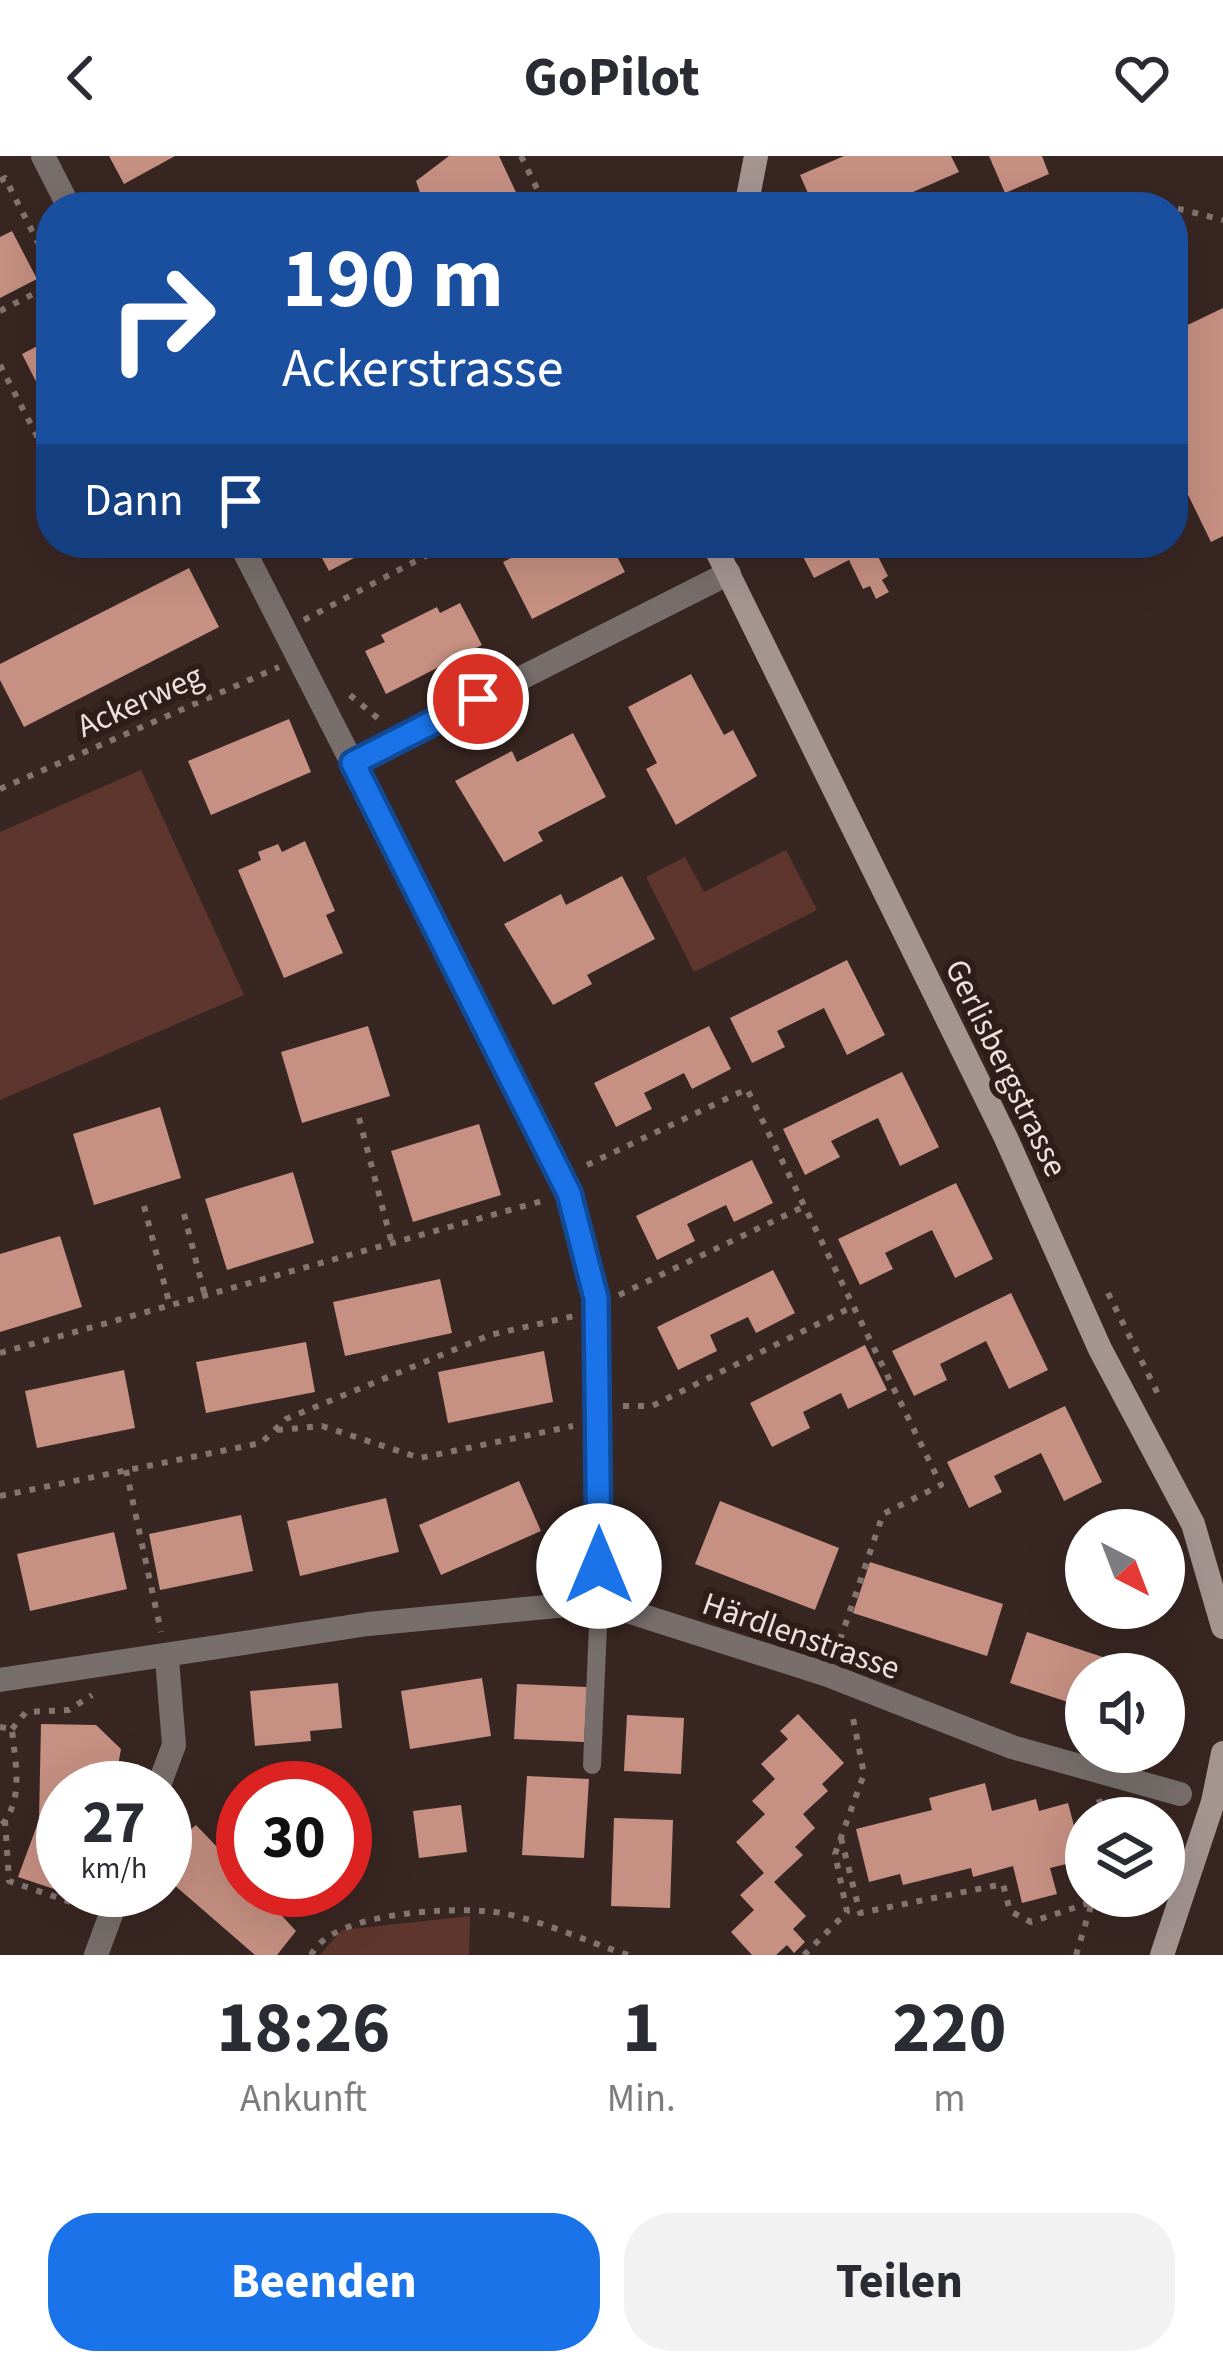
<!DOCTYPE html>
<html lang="de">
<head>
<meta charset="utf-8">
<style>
  :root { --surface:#fff; --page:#f2f2f3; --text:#2b2b33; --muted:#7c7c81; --accent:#1a73e8 }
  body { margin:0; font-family:"Source Sans 3",sans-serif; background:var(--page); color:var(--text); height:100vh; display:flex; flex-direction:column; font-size:45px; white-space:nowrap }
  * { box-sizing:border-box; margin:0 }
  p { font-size:39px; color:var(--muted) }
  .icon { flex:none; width:66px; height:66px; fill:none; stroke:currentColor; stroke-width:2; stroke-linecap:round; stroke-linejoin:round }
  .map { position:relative; height:1799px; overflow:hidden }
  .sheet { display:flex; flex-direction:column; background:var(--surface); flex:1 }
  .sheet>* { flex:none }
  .guide { position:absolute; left:36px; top:36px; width:1152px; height:366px; border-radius:48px; box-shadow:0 12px 48px #0002; background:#1a4fa0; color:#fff; overflow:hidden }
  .needle { width:78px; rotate:138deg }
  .fabs { position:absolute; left:1065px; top:1353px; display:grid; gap:24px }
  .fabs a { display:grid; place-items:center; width:120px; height:120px; border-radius:50%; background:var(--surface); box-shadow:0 12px 48px #0002; font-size:60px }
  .speed { position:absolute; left:36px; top:1605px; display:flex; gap:24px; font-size:60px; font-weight:700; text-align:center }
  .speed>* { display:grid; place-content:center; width:156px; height:156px; border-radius:50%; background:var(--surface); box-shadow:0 12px 48px #0002; line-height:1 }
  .speed small { font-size:30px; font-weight:400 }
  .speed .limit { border:18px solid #d22; background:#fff; color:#111 }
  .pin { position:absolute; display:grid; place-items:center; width:102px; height:102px; color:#fff; margin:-51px; border:6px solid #fff; border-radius:50%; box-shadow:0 3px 12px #0007 }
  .me { position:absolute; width:132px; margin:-66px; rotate:0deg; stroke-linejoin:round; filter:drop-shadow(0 0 9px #0008) }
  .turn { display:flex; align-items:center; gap:42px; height:252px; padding:0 48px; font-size:54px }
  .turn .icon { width:156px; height:156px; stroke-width:2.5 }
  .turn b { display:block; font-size:84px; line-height:102px }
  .then { display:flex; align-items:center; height:114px; padding:0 48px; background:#0003; gap:24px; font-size:45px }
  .eta { display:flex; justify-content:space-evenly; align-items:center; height:204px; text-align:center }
  .eta b { font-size:72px; font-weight:700; line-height:84px }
  .action { display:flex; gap:24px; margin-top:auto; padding:24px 48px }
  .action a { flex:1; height:138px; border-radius:48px; background:var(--accent); color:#fff; font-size:48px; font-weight:700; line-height:138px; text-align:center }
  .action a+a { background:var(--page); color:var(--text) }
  header { display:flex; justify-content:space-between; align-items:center; height:156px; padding:0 48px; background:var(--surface); font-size:54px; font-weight:700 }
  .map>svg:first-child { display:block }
  .green { fill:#5e362d }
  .building { fill:#c69082 }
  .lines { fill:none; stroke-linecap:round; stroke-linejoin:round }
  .path { stroke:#847470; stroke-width:6; stroke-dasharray:6 9; stroke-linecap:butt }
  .lane { stroke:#786f6c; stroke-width:18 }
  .street { stroke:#786f6c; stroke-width:24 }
  .secondary { stroke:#a49591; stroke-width:24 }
  .route-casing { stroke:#114b97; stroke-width:30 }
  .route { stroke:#1a73e8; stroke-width:21 }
  .labels { text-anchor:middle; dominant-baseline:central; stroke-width:12; stroke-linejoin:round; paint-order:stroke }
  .street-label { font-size:33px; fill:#ece0dd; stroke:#2e1d19 }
</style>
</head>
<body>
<header><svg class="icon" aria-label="back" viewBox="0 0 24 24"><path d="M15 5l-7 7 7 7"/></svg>GoPilot<svg class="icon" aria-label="heart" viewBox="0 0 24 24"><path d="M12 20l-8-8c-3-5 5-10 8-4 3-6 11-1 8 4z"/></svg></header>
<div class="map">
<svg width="1223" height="1799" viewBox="0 0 1223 1799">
  <rect width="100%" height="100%" fill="#382622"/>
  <g class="green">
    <polygon points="141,614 244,839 0,944 0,676"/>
    <polygon points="786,694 817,754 694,816 646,721 685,701 704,736"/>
    <polygon points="470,1760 469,1799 320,1799 342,1774"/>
  </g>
  <g class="building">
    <polygon points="109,0 175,0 124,28"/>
    <polygon points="449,0 499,0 522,49 425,51 416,25"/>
    <polygon points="844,0 951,0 959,16 913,36 919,51 814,51 800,19"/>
    <polygon points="989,0 1042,0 1049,18 1005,37"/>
    <polygon points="12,75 37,123 0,142 0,81"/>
    <polygon points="1223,152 1223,380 1211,386 1173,308 1173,176"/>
    <polygon points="51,183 51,255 22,198"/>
    <polygon points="314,387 383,387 329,415"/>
    <polygon points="527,387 610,387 625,416 532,463 503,406 527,394"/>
    <polygon points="796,387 871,387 888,420 882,424 889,436 876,443 870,430 863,433 849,404 814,422"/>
    <polygon points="189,412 219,471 24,571 0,524 0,508"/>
    <polygon points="460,447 482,489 386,538 365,495 385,486 381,479 437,451 440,457"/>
    <polygon points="691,518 724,579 733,574 757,620 676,669 646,613 657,607 628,551"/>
    <polygon points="289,563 311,616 211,659 188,605"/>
    <polygon points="573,577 606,641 538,676 543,685 504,706 455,625 512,595 517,606"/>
    <polygon points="305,685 335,755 326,759 343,797 284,822 238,714 261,704 258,696 278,688 282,696"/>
    <polygon points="622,720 655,783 587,819 592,828 553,849 504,768 561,738 566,749"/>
    <polygon points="847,804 885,879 847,899 824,852 777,875 785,891 752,907 730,862"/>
    <polygon points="368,870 390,940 302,967 281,896"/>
    <polygon points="709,870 731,913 692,933 684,917 644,937 652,953 616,971 594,927"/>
    <polygon points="902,916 939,991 900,1010 878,962 831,985 840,1001 805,1019 783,973"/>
    <polygon points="160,951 181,1022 94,1049 73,978"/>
    <polygon points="479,968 501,1039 413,1066 391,995"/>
    <polygon points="752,1004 773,1047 734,1066 726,1049 687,1068 695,1085 657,1104 636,1060"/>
    <polygon points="293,1016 314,1087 227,1114 205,1043"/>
    <polygon points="956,1027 993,1103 955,1122 932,1074 885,1097 893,1113 860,1129 838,1083"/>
    <polygon points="60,1080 82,1151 0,1176 0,1098"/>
    <polygon points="773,1114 795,1157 756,1177 748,1161 710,1179 717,1195 678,1214 657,1171"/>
    <polygon points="440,1123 452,1177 345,1200 333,1146"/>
    <polygon points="1011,1137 1048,1214 1009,1233 986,1185 940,1208 947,1224 914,1240 892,1195"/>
    <polygon points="306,1186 315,1236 206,1257 196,1206"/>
    <polygon points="865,1189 887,1234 848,1253 841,1237 803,1256 810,1272 772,1291 750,1247"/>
    <polygon points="544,1195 553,1246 448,1267 438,1216"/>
    <polygon points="124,1214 135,1272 37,1292 25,1235"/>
    <polygon points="1065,1250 1102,1326 1064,1345 1041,1297 994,1320 1002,1336 969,1352 947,1306"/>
    <polygon points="519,1325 541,1375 441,1419 419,1369"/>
    <polygon points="386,1342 399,1396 300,1420 287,1365"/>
    <polygon points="720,1345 839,1392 815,1454 695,1408"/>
    <polygon points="241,1359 253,1415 160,1434 149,1378"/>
    <polygon points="114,1376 127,1433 30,1455 17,1398"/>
    <polygon points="870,1406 1003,1448 987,1500 853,1457"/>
    <polygon points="1027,1476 1130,1510 1127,1518 1086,1518 1086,1552 1010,1527"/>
    <polygon points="482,1522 491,1580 410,1593 401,1535"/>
    <polygon points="338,1527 342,1572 310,1575 311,1585 255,1590 250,1535"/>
    <polygon points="517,1528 587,1531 584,1586 514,1583"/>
    <polygon points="798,1558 844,1607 822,1628 828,1635 803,1658 815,1672 795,1691 803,1699 774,1726 806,1760 793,1773 805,1786 794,1797 787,1789 776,1799 752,1799 731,1776 754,1754 740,1739 764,1717 736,1686 765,1658 752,1645 775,1623 761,1608 788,1583 780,1575"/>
    <polygon points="627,1559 684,1562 681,1618 624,1615"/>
    <polygon points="41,1568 96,1569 121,1593 114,1632 63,1632 63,1734 77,1734 75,1740 18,1721 39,1664"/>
    <polygon points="527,1620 589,1623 584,1702 522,1699"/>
    <polygon points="985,1627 992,1655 1036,1643 1039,1655 1068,1647 1083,1704 1050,1712 1057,1738 1022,1747 1013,1710 973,1721 971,1712 903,1729 900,1718 869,1726 856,1673 932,1654 929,1642"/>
    <polygon points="345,1646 367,1669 345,1689"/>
    <polygon points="461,1649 467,1696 419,1702 413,1655"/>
    <polygon points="614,1662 673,1664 670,1752 611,1750"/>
    <polygon points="196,1669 243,1718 243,1734 258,1734 296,1775 277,1799 255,1799 165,1721 165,1695"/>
  </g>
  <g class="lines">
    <g class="path">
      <polyline points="521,0 546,51"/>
      <polyline points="0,25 5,22 51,112"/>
      <polyline points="1104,48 1144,44 1223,64"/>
      <polyline points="0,155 51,129"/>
      <polyline points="0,209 51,307"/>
      <polyline points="304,464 450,387"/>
      <polyline points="350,539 381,565"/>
      <polyline points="0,633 279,511"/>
      <polyline points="359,962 392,1088"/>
      <polyline points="587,1009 747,933 941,1329 883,1358 837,1493"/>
      <polyline points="144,1050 170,1150"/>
      <polyline points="184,1058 205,1140"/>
      <polyline points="1108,1137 1158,1238"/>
      <polyline points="619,1139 805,1050"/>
      <polyline points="0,1197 542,1045"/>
      <polyline points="623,1250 652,1250 854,1150"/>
      <polyline points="277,1274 322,1270 420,1302 573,1270"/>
      <polyline points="126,1314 161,1476"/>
      <polyline points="0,1340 261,1287 286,1263 490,1179 574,1160"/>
      <path d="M0,1571l12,2c3,35 13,70 -12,98"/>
      <polyline points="12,1573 26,1556 69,1554 92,1539"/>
      <polyline points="1099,1643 1104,1662"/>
      <polyline points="5,1664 9,1725 85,1751"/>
      <polyline points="841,1682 860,1757 1003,1728 1010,1755 1031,1766 1092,1746"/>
      <path d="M311,1799c21,-42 130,-47 174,-44 41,2 102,31 143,44"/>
      <polyline points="804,1799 847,1756 835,1698 864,1618 852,1557"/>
      <polyline points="1076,1799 1094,1740"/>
    </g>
    <polyline class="lane" points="592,1609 599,1446"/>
    <g class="street">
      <polyline points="43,0 69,51"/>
      <polyline points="1076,51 1080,50"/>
      <polyline points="240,387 563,1020 596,1142 599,1446"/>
      <polyline points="353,607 729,417"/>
      <polyline points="0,1524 368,1468 599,1446 828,1519 1012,1591 1180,1638"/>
      <polyline points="158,1632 174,1589 167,1503"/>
      <polyline points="96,1799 120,1734"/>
    </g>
    <g class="secondary">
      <polyline points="746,51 756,0"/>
      <polyline points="713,387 1006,982 1100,1193 1193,1368 1223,1471"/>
      <polyline points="1162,1799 1213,1646 1223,1597"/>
    </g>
  </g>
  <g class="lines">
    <g class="route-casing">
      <polyline id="route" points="478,543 353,607 569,1037 596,1142 599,1410"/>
    </g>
    <use href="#route" class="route"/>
  </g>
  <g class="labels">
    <g class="street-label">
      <text transform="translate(140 545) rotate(-24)">Ackerweg</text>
      <text transform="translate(1006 912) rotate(64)">Gerlisbergstrasse</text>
      <text transform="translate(801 1480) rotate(19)">Härdlenstrasse</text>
    </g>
  </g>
</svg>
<div class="fabs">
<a><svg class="needle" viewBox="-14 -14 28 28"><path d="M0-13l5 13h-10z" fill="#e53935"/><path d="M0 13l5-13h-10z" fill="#7c7c81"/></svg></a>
<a><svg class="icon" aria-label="sound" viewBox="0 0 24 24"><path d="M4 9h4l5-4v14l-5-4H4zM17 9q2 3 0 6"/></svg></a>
<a><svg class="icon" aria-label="layers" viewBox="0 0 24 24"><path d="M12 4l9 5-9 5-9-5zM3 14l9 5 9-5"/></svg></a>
</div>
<div class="speed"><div>27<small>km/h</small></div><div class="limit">30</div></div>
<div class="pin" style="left:478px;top:543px;background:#d93025"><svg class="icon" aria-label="arrive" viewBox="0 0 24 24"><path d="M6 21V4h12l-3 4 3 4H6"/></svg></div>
<svg class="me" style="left:599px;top:1410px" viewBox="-20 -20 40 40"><circle r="19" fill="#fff"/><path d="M0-13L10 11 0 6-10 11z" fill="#1a73e8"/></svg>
<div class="guide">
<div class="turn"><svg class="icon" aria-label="right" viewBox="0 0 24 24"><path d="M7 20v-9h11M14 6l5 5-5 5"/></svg><div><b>190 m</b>Ackerstrasse</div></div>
<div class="then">Dann<svg class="icon" aria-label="arrive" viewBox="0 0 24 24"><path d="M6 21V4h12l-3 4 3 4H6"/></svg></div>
</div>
</div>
<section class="sheet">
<div class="eta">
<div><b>18:26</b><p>Ankunft</p></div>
<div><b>1</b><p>Min.</p></div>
<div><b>220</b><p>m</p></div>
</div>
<div class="action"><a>Beenden</a><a>Teilen</a></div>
</section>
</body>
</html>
